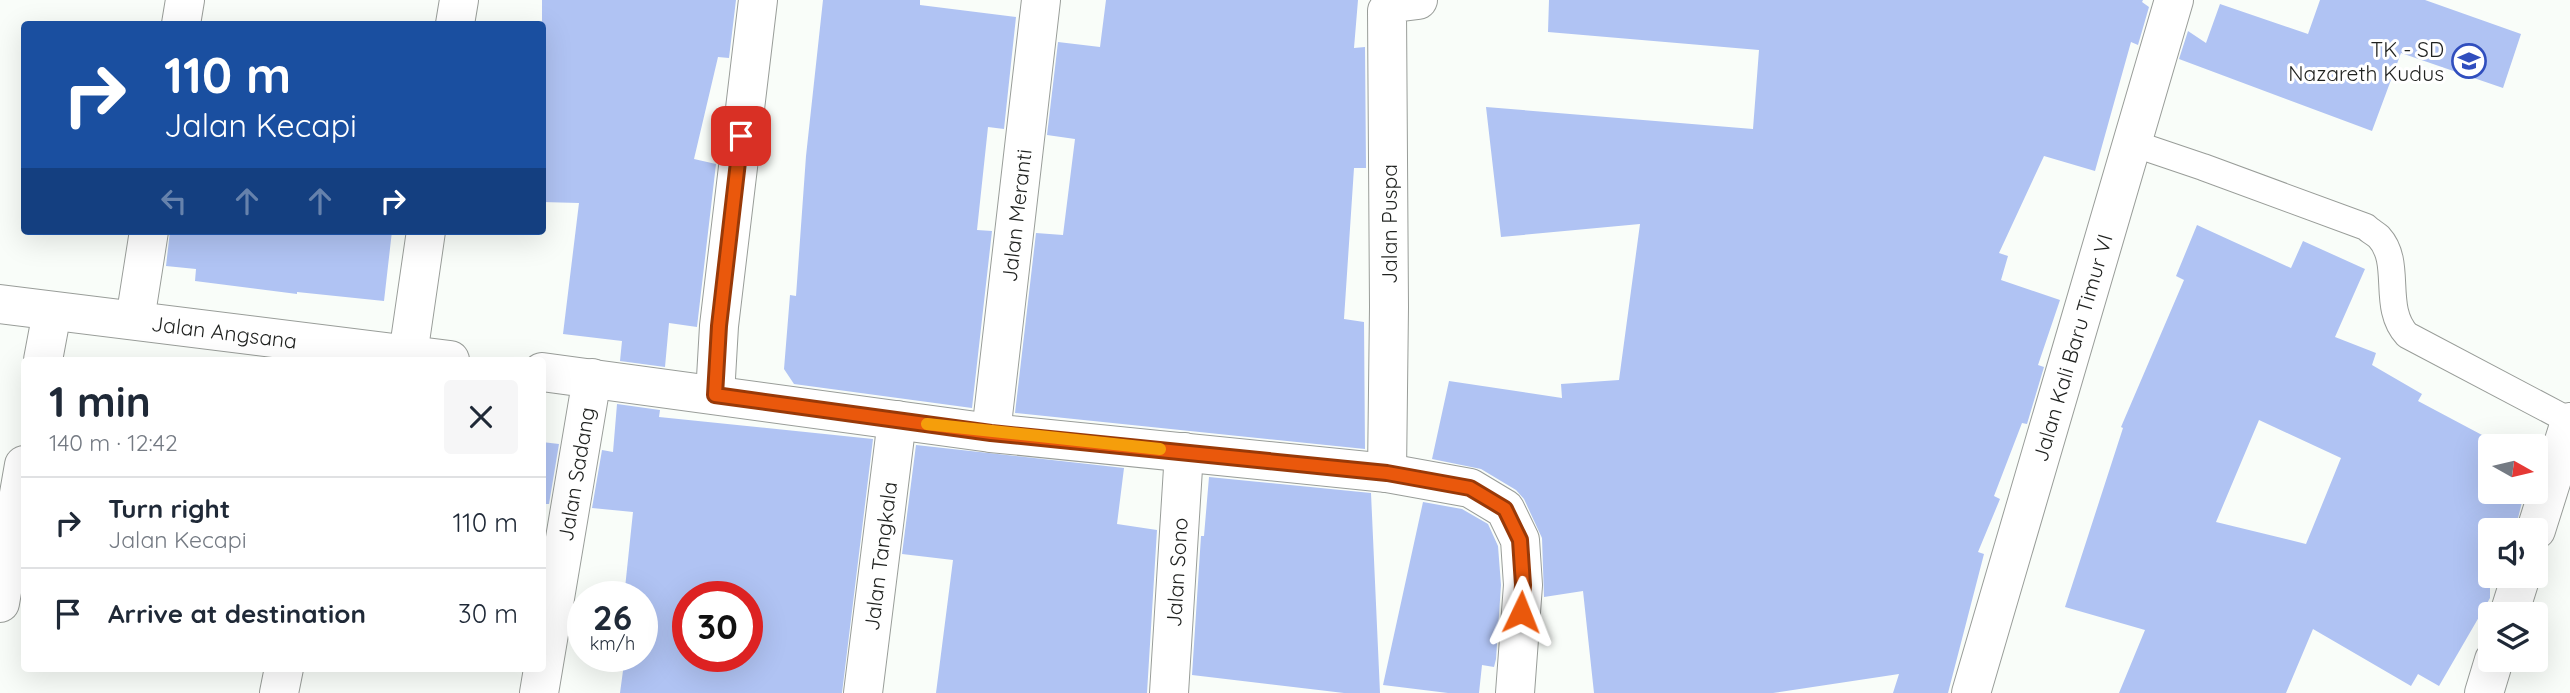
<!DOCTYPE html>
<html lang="en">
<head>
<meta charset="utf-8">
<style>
  :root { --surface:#fff; --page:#f6f6f7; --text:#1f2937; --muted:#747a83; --line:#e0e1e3 }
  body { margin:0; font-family:Quicksand,sans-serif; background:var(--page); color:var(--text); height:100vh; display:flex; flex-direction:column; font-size:26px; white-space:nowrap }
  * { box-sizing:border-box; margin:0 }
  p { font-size:23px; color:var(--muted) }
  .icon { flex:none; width:38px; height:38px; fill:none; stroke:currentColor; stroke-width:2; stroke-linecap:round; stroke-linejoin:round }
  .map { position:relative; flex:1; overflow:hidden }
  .sheet { position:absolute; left:21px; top:357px; width:525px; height:315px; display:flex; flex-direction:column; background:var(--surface); border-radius:7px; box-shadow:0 7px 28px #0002 }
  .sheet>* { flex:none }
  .guide { position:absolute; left:21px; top:21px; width:525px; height:214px; border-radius:7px; box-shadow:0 7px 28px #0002; background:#1a4fa0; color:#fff; overflow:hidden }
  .needle { width:46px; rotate:98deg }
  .tools { position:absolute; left:2478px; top:434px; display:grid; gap:14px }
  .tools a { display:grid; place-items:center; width:70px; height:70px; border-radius:7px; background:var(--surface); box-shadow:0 7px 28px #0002; font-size:35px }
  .speed { position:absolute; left:567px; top:581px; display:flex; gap:14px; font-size:35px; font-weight:700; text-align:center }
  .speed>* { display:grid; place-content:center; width:91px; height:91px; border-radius:50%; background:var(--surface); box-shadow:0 7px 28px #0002; line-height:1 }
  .speed small { font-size:18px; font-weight:400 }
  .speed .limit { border:10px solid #d22; background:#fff; color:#111 }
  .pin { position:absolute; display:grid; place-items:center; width:60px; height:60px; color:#fff; margin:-30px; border-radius:14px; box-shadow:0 4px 10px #0006 }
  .me { position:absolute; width:77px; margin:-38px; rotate:2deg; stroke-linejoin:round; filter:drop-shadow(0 0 5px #0008) }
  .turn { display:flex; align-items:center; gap:24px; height:147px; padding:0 28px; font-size:32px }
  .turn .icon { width:91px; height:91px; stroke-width:2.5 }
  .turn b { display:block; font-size:49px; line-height:60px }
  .lanes { display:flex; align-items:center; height:66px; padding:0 28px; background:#0003; justify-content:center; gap:35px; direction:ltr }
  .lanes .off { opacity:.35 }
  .round { display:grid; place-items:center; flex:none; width:74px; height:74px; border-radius:7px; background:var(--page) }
  .overview { display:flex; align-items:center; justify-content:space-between; height:119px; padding:0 28px }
  h1 { font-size:42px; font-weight:800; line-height:52px }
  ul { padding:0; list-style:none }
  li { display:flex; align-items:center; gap:21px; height:91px; padding:0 28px; border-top:2px solid var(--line) }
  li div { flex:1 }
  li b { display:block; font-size:26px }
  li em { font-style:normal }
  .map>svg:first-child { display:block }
  .building { fill:#b0c3f3; fill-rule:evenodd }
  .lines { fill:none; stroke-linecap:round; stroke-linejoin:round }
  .lane-casing { stroke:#999d99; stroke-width:28 }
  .street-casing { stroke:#999d99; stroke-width:40 }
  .secondary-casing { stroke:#999d99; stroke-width:40 }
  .lane { stroke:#fff; stroke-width:26 }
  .street { stroke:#fff; stroke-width:38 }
  .secondary { stroke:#fff; stroke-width:38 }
  .route-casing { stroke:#983908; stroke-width:18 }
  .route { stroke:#ea580c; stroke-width:12 }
  .slow { stroke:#f59e0b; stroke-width:12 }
  .labels { text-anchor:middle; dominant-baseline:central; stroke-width:6; stroke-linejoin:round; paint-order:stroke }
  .poi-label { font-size:21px; fill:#1f211f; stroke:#fff; text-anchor:end }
  .street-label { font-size:21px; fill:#1f211f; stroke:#fff }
</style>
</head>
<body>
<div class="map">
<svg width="2570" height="693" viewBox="0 0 2570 693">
  <rect width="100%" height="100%" fill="#f9fdf9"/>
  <g class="building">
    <polygon points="542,0 736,0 729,58 718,57 694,159 716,164 697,327 669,323 665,367 620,361 622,341 563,334 579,203 542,202"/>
    <polygon points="823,0 920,0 920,5 1016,17 1004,129 988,127 977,230 992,231 972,408 794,384 784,369 790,295 796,296 806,156"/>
    <polygon points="1106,0 1358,0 1354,48 1365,47 1366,168 1354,168 1344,319 1364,322 1365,449 1015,413 1036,233 1063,235 1075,139 1047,135 1058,42 1100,47"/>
    <polygon points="1549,0 2143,0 2142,2 2149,7 2138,45 2131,42 2095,171 2044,156 1999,253 2008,256 2001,280 2060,300 2038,365 2044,367 2027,424 2022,423 1994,496 2000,499 1978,552 1984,554 1948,693 1893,693 1899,674 1773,693 1594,693 1583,591 1544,597 1542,538 1524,499 1516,490 1481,469 1432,459 1449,381 1562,398 1561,384 1619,380 1640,224 1501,237 1486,107 1753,129 1759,50 1548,32"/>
    <polygon points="2320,0 2425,0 2521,34 2503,88 2401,53 2372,131 2179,59 2188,31 2206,43 2220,4 2308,34"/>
    <path d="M2197,225l94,43 12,-27 62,28 -30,68 41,16 -4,12 50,29 -4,7 81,43 -2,2h-7v14l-7,14 7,4v14l34,2 -9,36h-25v68l-51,88 -21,-12 -7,12 -98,-57 -27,64h-167l26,-63 -80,-23 58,-179 -2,-1 63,-147 -8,-4zM2259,420l82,38 -35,86 -90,-22z"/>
    <polygon points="170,231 392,231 384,301 297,292 297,294 195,281 196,269 166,266"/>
    <path d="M617,404l43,6 -1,7 214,22 -31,254h-222l5,-37h17v-59h-9l1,-8 -9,-1 8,-76 -41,-4 10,-58 11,2zM688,597h59v59h-59z"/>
    <polygon points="542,442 559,444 549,504 542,504"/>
    <polygon points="916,445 1124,468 1117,524 1157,530 1147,693 936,693 953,560 902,554"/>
    <polygon points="1209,477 1371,493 1380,693 1344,693 1192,675 1201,536 1204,536"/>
    <polygon points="1423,502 1462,509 1488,524 1498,546 1501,585 1496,659 1494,667 1482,665 1479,693 1448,693 1383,685"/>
  </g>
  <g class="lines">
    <g class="lane-casing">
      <path id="lane" d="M2132,143l71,24 163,60c4,4 10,7 13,10 24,26 2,70 28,98l163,86"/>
    </g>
    <g class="street-casing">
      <g id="street">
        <polyline points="181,24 185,0"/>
        <polyline points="455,24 459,0"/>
        <path id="s1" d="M0,304l450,56"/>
        <polyline points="135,320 149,231"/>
        <polyline points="408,355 426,231"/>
        <polyline points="43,360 52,312"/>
        <polyline points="542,372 991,433 1387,473 1470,488 1505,509 1520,540 1523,585 1515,693"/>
        <polyline points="715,395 719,326 758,0"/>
        <path id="s2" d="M991,433l50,-433"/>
        <polyline points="1387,473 1389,307 1387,11 1394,3 1418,0"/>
        <polyline points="2536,530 2570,422"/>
        <polyline points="0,603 24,465"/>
        <polyline points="2509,614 2521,576"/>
        <polyline points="279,693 284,668"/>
        <path id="s3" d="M539,693l53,-315"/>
        <path id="s4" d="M863,693l34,-273"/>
        <path id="s5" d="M1169,693l15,-241"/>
        <polyline points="2484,693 2494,660"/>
      </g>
    </g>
    <g class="secondary-casing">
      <g id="secondary">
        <path id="s6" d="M1971,693l203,-693"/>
      </g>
    </g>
    <use href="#lane" class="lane"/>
    <use href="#street" class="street"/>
    <use href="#secondary" class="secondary"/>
  </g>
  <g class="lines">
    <g class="route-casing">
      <polyline id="route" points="741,136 719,326 715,395 991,433 1387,473 1470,488 1505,509 1520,540 1523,585 1521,612"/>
    </g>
    <use href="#route" class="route"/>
    <polyline class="slow" points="927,424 1160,449"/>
  </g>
  <defs>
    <g id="school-ring" transform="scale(1.75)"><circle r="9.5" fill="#fff" stroke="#304ebe" stroke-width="1.5"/><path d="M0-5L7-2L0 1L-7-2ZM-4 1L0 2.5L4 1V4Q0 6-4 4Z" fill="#304ebe"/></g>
  </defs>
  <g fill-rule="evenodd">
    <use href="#school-ring" x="2469" y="61"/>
  </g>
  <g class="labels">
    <g class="poi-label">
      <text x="2444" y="49">TK - SD<tspan x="2444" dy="24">Nazareth Kudus</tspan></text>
    </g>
    <g class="street-label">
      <text stroke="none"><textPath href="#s2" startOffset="219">Jalan Meranti</textPath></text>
      <text transform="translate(1389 224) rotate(-90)">Jalan Puspa</text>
      <text stroke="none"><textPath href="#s1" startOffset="226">Jalan Angsana</textPath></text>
      <text stroke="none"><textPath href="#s6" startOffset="360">Jalan Kali Baru Timur VI</textPath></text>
      <text stroke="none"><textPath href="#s3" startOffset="222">Jalan Sadang</textPath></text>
      <text stroke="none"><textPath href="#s4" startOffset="138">Jalan Tangkala</textPath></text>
      <text stroke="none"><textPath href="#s5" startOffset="121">Jalan Sono</textPath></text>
    </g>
  </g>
</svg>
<div class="tools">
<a><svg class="needle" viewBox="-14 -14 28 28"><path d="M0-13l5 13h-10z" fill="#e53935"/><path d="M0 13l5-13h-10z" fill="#747a83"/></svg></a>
<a><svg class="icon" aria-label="sound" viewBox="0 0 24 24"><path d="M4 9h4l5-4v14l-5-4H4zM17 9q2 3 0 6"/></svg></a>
<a><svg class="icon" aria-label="layers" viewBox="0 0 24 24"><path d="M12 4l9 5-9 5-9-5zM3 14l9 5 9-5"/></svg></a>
</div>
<div class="speed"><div>26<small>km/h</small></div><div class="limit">30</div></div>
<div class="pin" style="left:741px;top:136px;background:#d93025"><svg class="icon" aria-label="arrive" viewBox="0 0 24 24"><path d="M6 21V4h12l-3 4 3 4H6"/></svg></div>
<svg class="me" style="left:1521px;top:612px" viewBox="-20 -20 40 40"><path d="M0-17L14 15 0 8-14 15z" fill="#ea580c" stroke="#fff" stroke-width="4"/></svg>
<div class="guide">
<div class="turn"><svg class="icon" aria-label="right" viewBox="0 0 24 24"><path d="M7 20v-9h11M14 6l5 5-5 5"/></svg><div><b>110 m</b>Jalan Kecapi</div></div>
<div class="lanes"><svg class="icon off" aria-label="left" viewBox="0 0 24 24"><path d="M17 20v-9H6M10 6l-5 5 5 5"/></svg><svg class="icon off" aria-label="ahead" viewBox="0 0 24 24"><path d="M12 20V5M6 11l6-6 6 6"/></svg><svg class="icon off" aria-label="ahead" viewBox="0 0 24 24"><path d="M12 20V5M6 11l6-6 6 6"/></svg><svg class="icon" aria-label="right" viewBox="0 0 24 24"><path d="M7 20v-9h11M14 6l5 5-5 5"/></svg></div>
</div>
<section class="sheet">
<div class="overview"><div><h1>1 min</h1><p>140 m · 12:42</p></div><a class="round"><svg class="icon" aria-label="close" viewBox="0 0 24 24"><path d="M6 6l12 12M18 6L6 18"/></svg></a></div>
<ul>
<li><svg class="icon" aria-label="right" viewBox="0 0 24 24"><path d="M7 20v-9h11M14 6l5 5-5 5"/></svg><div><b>Turn right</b><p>Jalan Kecapi</p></div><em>110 m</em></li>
<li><svg class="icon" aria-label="arrive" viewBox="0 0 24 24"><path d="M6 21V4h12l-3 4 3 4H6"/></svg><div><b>Arrive at destination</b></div><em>30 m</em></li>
</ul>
</section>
</div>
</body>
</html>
